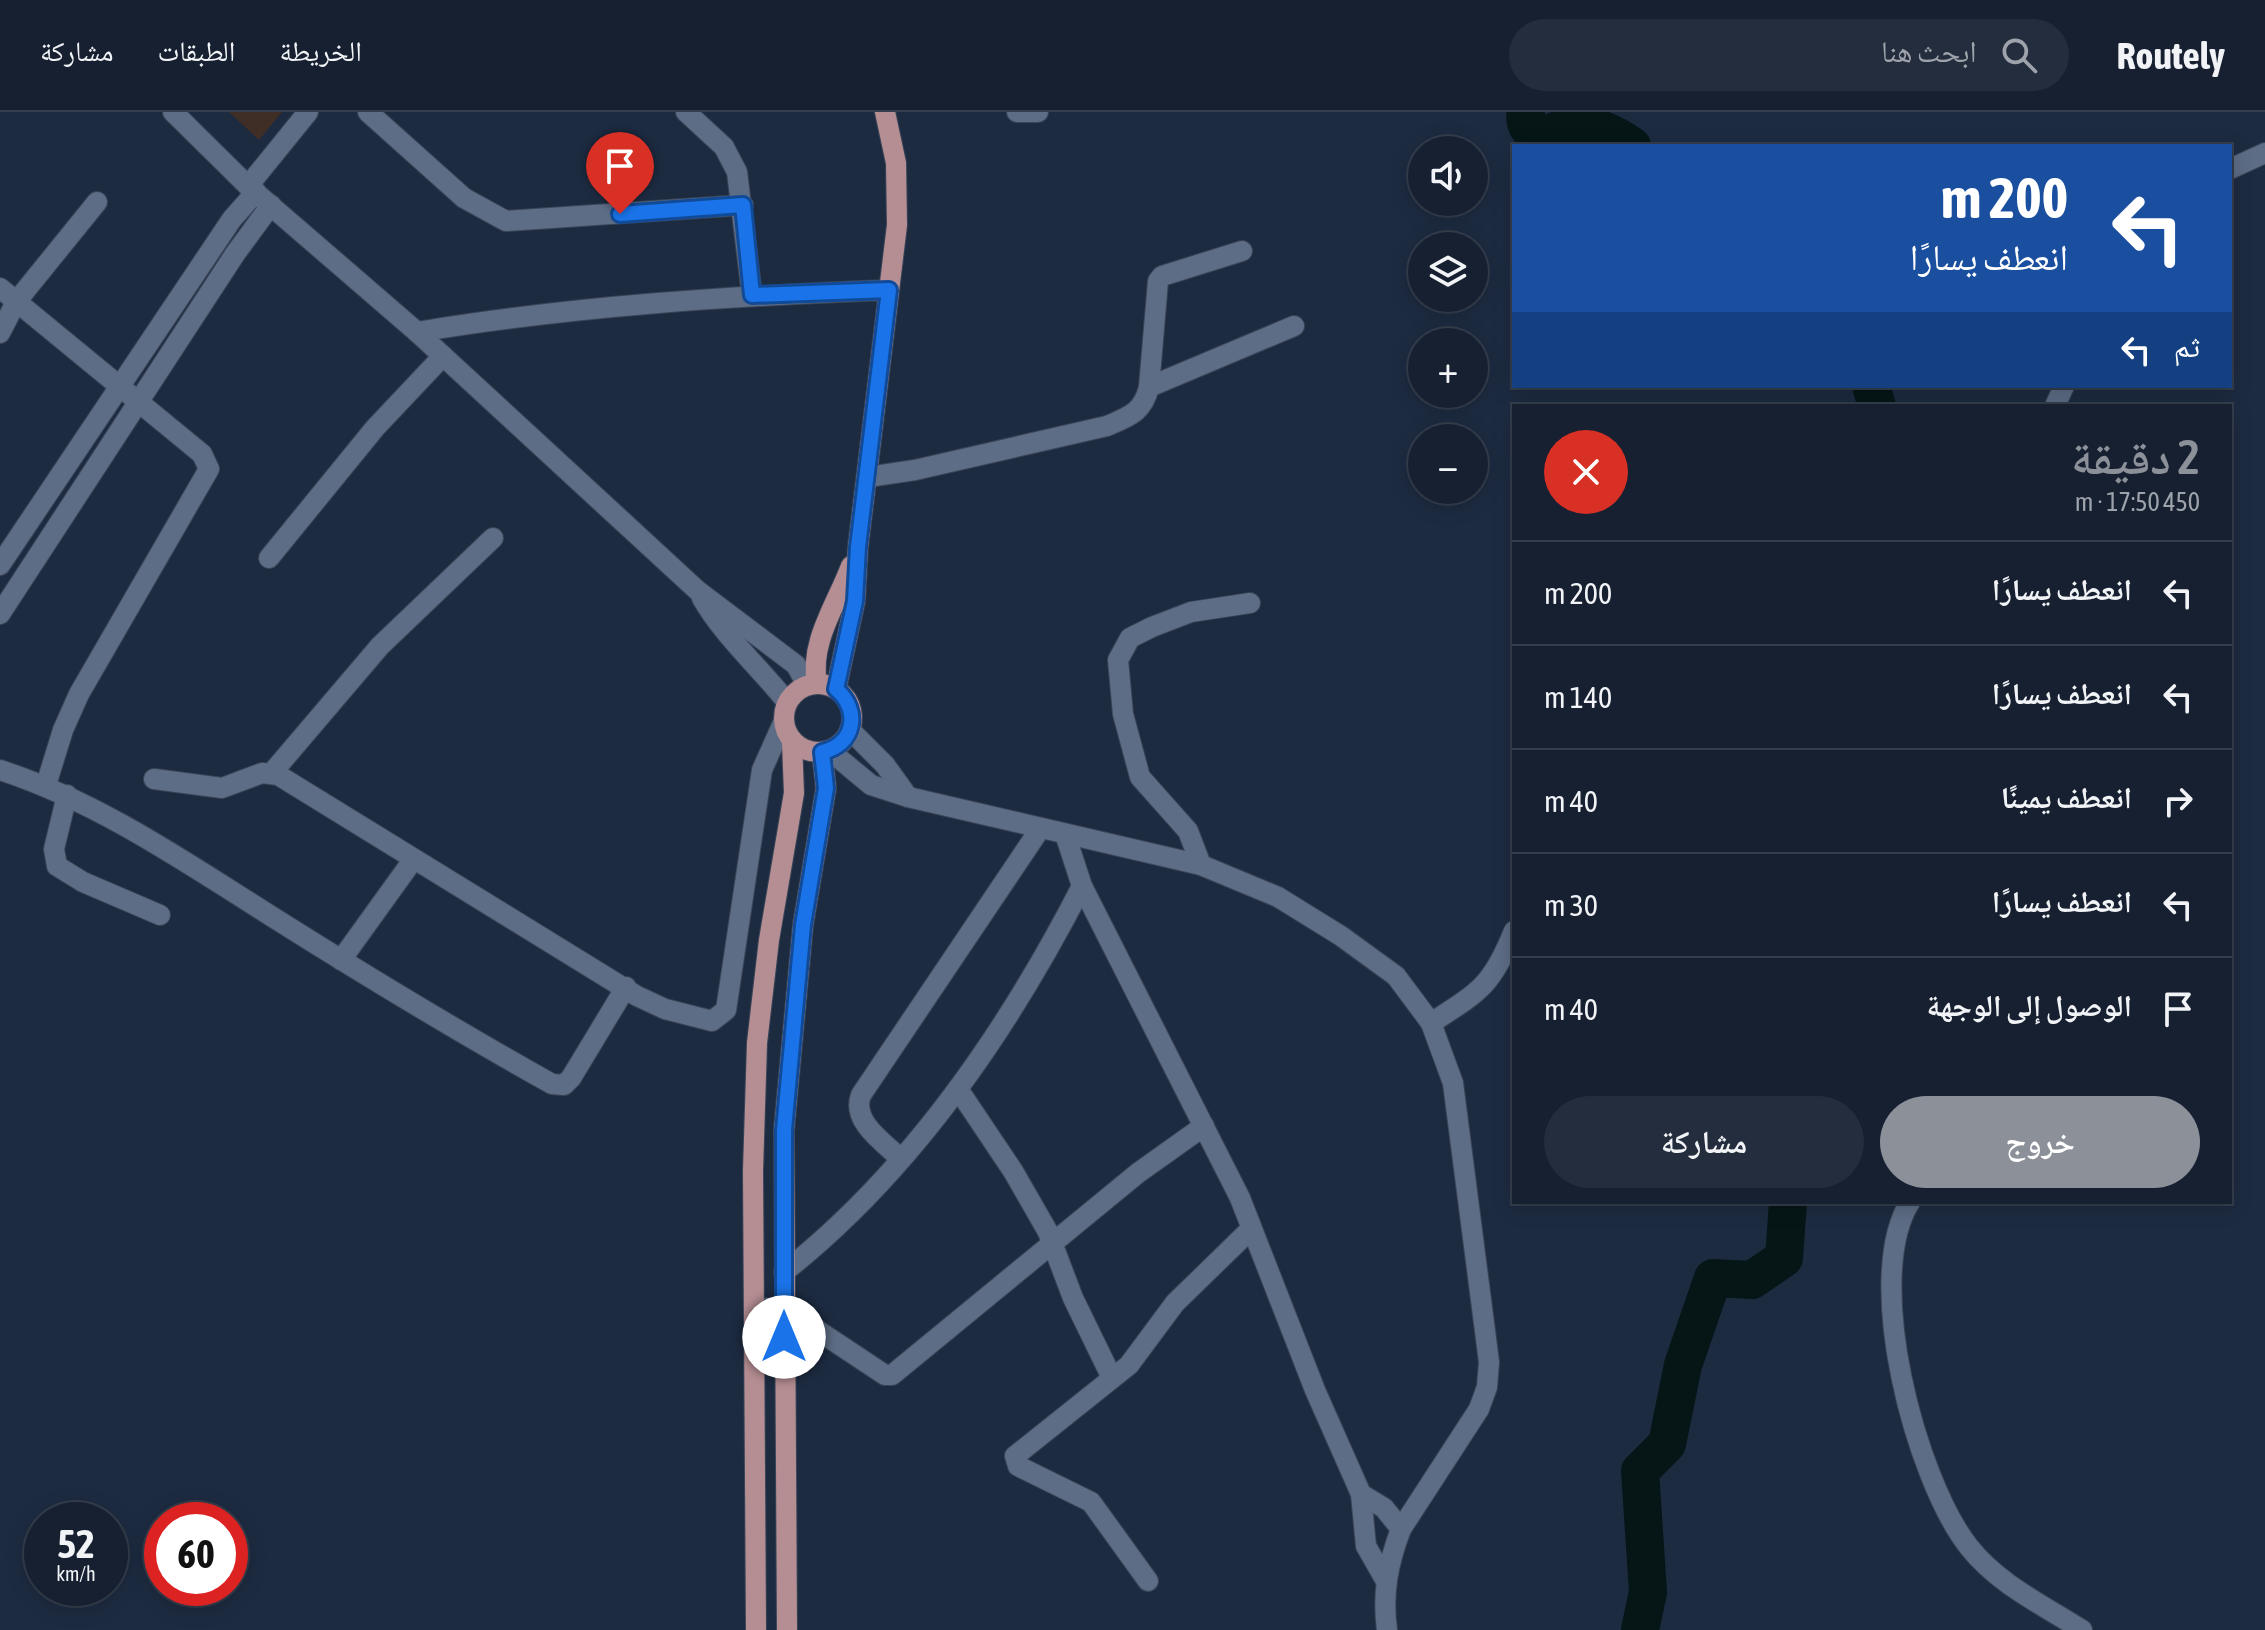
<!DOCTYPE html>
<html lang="ar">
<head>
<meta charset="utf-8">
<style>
  :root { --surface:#162031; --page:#232d3d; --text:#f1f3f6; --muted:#9ea3ab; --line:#353e4d; --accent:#8c9099 }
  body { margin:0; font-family:"Asap Condensed","Noto Naskh Arabic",sans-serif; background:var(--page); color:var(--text); direction:rtl; height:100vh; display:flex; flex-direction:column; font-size:30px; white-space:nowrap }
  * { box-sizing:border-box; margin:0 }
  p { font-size:26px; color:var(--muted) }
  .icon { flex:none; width:44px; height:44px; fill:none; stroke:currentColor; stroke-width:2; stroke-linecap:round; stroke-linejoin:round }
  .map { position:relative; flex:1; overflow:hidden; direction:ltr }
  .sheet { position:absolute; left:1512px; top:292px; width:720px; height:800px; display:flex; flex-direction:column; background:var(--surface); border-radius:0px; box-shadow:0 4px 20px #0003,0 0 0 2px var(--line); direction:rtl }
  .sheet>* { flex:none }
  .banner { position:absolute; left:1512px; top:32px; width:720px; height:244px; border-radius:0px; box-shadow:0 4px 20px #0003,0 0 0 2px var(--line); direction:rtl; background:#1a4fa0; color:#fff; overflow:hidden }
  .fabs { position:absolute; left:1408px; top:24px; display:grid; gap:16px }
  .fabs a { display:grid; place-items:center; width:80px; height:80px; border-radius:50%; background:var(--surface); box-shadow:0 4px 20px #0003,0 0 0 2px var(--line); font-size:40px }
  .speed { position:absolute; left:24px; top:1390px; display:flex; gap:16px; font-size:40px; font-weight:700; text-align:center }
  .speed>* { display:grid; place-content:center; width:104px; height:104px; border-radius:50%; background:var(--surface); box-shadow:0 4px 20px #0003,0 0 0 2px var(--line); line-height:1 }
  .speed small { font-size:20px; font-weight:400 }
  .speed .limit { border:12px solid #d22; background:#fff; color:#111 }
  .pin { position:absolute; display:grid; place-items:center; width:68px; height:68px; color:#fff; margin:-82px -34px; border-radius:50% 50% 50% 0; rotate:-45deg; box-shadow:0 0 8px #0007 }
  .pin .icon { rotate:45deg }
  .me { position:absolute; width:88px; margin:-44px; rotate:0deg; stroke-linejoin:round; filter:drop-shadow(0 0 6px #0008) }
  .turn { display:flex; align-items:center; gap:28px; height:168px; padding:0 32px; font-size:36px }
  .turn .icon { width:104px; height:104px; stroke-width:2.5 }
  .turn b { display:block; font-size:56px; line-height:68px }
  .then { display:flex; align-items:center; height:76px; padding:0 32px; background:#0003; gap:16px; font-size:30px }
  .round { display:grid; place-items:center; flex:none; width:84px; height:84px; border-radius:42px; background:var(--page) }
  .headline { display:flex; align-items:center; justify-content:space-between; height:136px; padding:0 32px }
  h1 { font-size:48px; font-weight:600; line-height:60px; color:var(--accent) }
  .cta { display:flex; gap:16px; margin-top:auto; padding:16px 32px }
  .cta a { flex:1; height:92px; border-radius:48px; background:var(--accent); color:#fff; font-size:32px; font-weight:600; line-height:92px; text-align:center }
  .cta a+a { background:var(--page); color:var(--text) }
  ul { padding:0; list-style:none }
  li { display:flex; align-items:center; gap:24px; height:104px; padding:0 32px; border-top:2px solid var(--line) }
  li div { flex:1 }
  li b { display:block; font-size:30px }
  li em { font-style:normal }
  header { display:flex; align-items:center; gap:48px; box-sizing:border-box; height:112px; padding:0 40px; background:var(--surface); border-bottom:2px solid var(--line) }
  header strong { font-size:38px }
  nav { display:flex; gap:44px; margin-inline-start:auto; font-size:28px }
  .search { width:560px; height:72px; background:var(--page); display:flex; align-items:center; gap:20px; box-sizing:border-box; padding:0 28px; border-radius:44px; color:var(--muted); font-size:30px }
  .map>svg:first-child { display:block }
  .education { fill:#3f2e25 }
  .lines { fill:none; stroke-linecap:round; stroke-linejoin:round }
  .river { stroke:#061617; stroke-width:38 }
  .minor-casing { stroke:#3a4558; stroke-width:22 }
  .secondary-casing { stroke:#3a4558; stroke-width:22 }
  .primary-casing { stroke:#3a4558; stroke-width:22 }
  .minor { stroke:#5d6d85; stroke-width:20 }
  .secondary { stroke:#5d6d85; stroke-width:20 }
  .primary { stroke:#b58e93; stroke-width:20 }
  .route-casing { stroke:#114b97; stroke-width:20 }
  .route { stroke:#1a73e8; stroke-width:14 }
</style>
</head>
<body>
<header>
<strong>Routely</strong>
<div class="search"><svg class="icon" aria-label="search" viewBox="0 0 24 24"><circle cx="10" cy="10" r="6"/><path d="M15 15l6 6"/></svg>ابحث هنا</div>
<nav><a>الخريطة</a><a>الطبقات</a><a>مشاركة</a></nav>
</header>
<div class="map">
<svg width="2265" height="1518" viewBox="0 0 2265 1518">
  <rect width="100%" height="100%" fill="#1d2b41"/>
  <polygon class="education" points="229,0 282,0 259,28"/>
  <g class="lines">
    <g class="river">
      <path d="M1526,0c-3,11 3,20 13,25 39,-17 59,-15 93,9"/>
      <polyline points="1871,274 1877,294"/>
      <polyline points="1640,1518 1648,1480 1640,1359 1667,1332 1683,1253 1713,1166 1752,1168 1784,1146 1788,1090"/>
    </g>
    <g class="minor-casing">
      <g id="minor">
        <polyline points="368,0 464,86 506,109 743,93"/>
        <polyline points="686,0 724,35 737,60 752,183"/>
        <polyline points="1017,0 1038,0"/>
        <polyline points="2230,57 2265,41"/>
        <polyline points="248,74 308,0"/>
        <polyline points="0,176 202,342 209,357 79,582 63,618 46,673"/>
        <path d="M417,220c156,-26 314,-36 472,-42"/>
        <polyline points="0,221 16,190 97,90"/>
        <polyline points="1149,275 1294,214"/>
        <polyline points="2055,294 2064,274"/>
        <path d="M868,365l47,-7 192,-44c23,-10 36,-14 42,-39l9,-106 4,-5 80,-25"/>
        <polyline points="269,446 375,316 443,244"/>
        <polyline points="0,453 232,107 256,80"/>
        <polyline points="0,502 235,142 271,93"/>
        <path d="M0,658c98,32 184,91 271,146 92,58 186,115 281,168l12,1 7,-7 55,-91"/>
        <polyline points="271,662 380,534 493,426"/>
        <polyline points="154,667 222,676 262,661 278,663 637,884 665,897 712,909 726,898 762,658 783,611"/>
        <polyline points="67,683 54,737 57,754 83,770 160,803"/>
        <polyline points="1065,722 1082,774 1240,1086 1315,1278 1361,1382 1366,1434 1386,1469"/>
        <polyline points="1201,753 1188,719 1140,665 1123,602 1118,548 1130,526 1152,515 1191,500 1250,491"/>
        <polyline points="341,848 413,748"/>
        <path d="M1431,911c48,-31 61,-37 83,-92"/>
        <polyline points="958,977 1013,1059 1048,1120 1073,1186 1112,1266"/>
        <path d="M900,1046c-17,-16 -49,-37 -39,-63l179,-266"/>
        <path d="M1910,1090c-48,76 6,278 59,345 29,37 74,58 113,83"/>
        <path d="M784,1160c128,-101 224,-242 298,-386"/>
        <polyline points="754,1196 784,1196 885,1263 892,1263 1138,1061 1204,1014"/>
        <polyline points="1361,1382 1384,1396 1401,1417"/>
        <polyline points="1148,1469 1091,1390 1018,1354 1015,1344 1129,1253 1175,1191 1251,1117"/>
      </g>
    </g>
    <g class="secondary-casing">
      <g id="secondary">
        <polyline points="173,0 248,74 417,220 698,479 796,553 807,573"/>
        <path d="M702,486c21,37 58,70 85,104"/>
        <polyline points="850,618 885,653 908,685"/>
        <path d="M830,639l41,34 37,12 293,68 77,32 63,39 55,40 35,47 22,60 36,279 -2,25 -8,22 -78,120c-13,34 -19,65 -14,101"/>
      </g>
    </g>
    <g class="primary-casing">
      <g id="primary">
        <circle cx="818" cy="606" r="34"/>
        <path d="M817,572c-8,-42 20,-80 34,-118"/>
        <polyline points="836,577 855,489 858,435 897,113 896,51 885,0"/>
        <polyline points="756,1518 753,1059 757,931 769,828 794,681 792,630"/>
        <polyline points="787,1518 784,1018 803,813 826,676 822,640"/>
      </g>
    </g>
    <use href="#minor" class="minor"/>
    <use href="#secondary" class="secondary"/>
    <use href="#primary" class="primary"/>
  </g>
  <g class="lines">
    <g class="route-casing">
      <path id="route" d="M620,102l123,-9 9,90 137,-5 -31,257 -3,54 -19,88c25,21 19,56 -14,63l4,36 -23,137 -19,205v207"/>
    </g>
    <use href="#route" class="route"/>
  </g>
</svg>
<div class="fabs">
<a><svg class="icon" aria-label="sound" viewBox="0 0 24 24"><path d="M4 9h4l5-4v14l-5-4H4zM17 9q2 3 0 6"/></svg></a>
<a><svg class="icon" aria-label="layers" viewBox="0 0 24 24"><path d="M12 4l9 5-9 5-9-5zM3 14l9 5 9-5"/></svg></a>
<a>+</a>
<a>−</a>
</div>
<div class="speed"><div>52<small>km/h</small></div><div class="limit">60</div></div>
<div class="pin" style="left:620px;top:102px;background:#d93025"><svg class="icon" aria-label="arrive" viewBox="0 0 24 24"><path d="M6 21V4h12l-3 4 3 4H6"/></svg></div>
<svg class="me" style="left:784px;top:1225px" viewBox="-20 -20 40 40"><circle r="19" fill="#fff"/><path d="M0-13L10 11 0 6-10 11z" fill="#1a73e8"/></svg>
<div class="banner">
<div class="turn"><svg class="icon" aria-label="left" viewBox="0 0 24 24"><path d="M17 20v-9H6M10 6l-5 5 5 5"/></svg><div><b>200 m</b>انعطف يسارًا</div></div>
<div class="then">ثم<svg class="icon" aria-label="left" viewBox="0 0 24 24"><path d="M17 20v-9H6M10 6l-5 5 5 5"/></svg></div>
</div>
<section class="sheet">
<div class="headline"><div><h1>2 دقيقة</h1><p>450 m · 17:50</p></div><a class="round" style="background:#d93025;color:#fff"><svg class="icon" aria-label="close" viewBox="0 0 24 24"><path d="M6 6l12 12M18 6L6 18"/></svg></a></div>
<ul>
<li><svg class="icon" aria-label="left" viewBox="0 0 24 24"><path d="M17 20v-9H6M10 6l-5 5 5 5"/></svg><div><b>انعطف يسارًا</b></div><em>200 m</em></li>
<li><svg class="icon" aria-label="left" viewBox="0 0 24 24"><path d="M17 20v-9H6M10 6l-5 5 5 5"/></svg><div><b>انعطف يسارًا</b></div><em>140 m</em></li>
<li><svg class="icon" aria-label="right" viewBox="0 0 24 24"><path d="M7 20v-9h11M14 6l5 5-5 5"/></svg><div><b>انعطف يمينًا</b></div><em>40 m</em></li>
<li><svg class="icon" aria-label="left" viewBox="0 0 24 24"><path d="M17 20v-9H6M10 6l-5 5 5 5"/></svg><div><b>انعطف يسارًا</b></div><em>30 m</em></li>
<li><svg class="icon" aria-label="arrive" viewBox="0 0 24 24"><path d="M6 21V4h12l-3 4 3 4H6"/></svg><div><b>الوصول إلى الوجهة</b></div><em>40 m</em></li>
</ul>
<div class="cta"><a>خروج</a><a>مشاركة</a></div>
</section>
</div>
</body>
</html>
